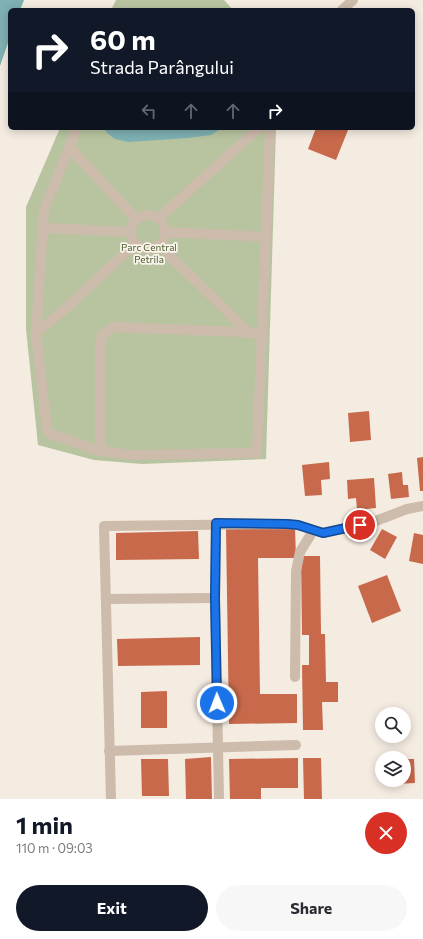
<!DOCTYPE html>
<html lang="en">
<head>
<meta charset="utf-8">
<style>
  :root { --surface:#fff; --page:#f7f7f7; --text:#2b2b33; --muted:#7c7c81; --accent:#111827 }
  body { margin:0; font-family:Commissioner,sans-serif; background:var(--page); color:var(--text); height:100vh; display:flex; flex-direction:column; font-size:15px; white-space:nowrap }
  * { box-sizing:border-box; margin:0 }
  p { font-size:13px; color:var(--muted) }
  .icon { flex:none; width:22px; height:22px; fill:none; stroke:currentColor; stroke-width:2; stroke-linecap:round; stroke-linejoin:round }
  .map { position:relative; height:799px; overflow:hidden }
  .sheet { display:flex; flex-direction:column; background:var(--surface); flex:1 }
  .sheet>* { flex:none }
  .guide { position:absolute; left:8px; top:8px; width:407px; height:122px; border-radius:6px; box-shadow:0 2px 10px #0003; background:#111827; color:#fff; overflow:hidden }
  .controls { position:absolute; left:375px; top:707px; display:grid; gap:8px }
  .controls a { display:grid; place-items:center; width:36px; height:36px; border-radius:50%; background:var(--surface); box-shadow:0 2px 10px #0003; font-size:20px }
  .pin { position:absolute; display:grid; place-items:center; width:34px; height:34px; color:#fff; margin:-17px; border:2px solid #fff; border-radius:50%; box-shadow:0 1px 4px #0007 }
  .me { position:absolute; width:44px; margin:-22px; rotate:359deg; stroke-linejoin:round; filter:drop-shadow(0 0 3px #0008) }
  .turn { display:flex; align-items:center; gap:14px; height:84px; padding:0 16px; font-size:18px }
  .turn .icon { width:52px; height:52px; stroke-width:2.5 }
  .turn b { display:block; font-size:28px; line-height:34px }
  .lanes { display:flex; align-items:center; height:38px; padding:0 16px; background:#0003; justify-content:center; gap:20px; direction:ltr }
  .lanes .off { opacity:.35 }
  .round { display:grid; place-items:center; flex:none; width:42px; height:42px; border-radius:21px; background:var(--page) }
  .head { display:flex; align-items:center; justify-content:space-between; height:68px; padding:0 16px }
  h1 { font-size:24px; font-weight:700; line-height:30px; color:var(--accent) }
  .cta { display:flex; gap:8px; margin-top:auto; padding:8px 16px }
  .cta a { flex:1; height:46px; border-radius:24px; background:var(--accent); color:#fff; font-size:16px; font-weight:700; line-height:46px; text-align:center }
  .cta a+a { background:var(--page); color:var(--text) }
  .map>svg:first-child { display:block }
  .green { fill:#b8c4a0 }
  .water { fill:#7fb0b2 }
  .building { fill:#c8694b }
  .lines { fill:none; stroke-linecap:round; stroke-linejoin:round }
  .pedestrian { stroke:#cdbbac; stroke-width:10 }
  .minor { stroke:#cdbbac; stroke-width:10 }
  .route-casing { stroke:#114b97; stroke-width:10 }
  .route { stroke:#1a73e8; stroke-width:7 }
  .labels { text-anchor:middle; dominant-baseline:central; stroke-width:3.5; stroke-linejoin:round; paint-order:stroke }
  .park-label { font-size:10px; fill:#4a5a2e; stroke:#fbf5ee }
</style>
</head>
<body>
<div class="map">
<svg width="423" height="799" viewBox="0 0 423 799">
  <rect width="100%" height="100%" fill="#f4ebe1"/>
  <g class="green">
    <polygon points="116,0 224,0 233,10 111,10"/>
    <polygon points="60,128 276,128 266,459 142,464 94,460 38,445 26,329 26,207"/>
  </g>
  <g class="water">
    <polygon points="0,0 24,0 20,10 10,10 10,37 0,66"/>
    <polygon points="104,128 222,128 211,135 188,138 128,142 115,139 107,133"/>
  </g>
  <g class="building">
    <polygon points="316,128 342,128 348,130 336,160 308,149"/>
    <polygon points="369,411 371,440 350,442 348,413"/>
    <polygon points="423,457 423,491 420,491 417,458"/>
    <polygon points="329,462 330,479 321,480 322,495 305,496 302,465"/>
    <polygon points="402,472 403,485 408,485 409,497 391,499 388,474"/>
    <polygon points="374,478 376,508 357,510 356,498 348,499 347,480"/>
    <polygon points="295,528 296,558 258,558 260,694 297,694 297,723 229,724 226,529"/>
    <polygon points="382,529 397,537 385,559 370,550"/>
    <polygon points="198,531 199,559 116,560 116,533"/>
    <polygon points="414,533 423,535 423,564 409,561"/>
    <polygon points="301,556 320,556 321,634 325,634 326,682 338,682 338,702 322,702 323,730 303,730 302,665 309,665 309,635 302,635"/>
    <polygon points="387,575 401,611 372,623 358,586"/>
    <polygon points="200,637 200,665 118,666 117,639"/>
    <polygon points="167,691 167,728 141,728 141,692"/>
    <polygon points="211,757 212,799 186,799 185,759"/>
    <polygon points="298,758 298,788 261,788 261,799 230,799 229,759"/>
    <polygon points="303,758 321,758 322,799 304,799"/>
    <polygon points="141,759 168,759 169,796 142,796"/>
    <polygon points="404,759 414,759 415,783 395,784 395,780 404,780"/>
  </g>
  <g class="lines">
    <g class="pedestrian">
      <polyline points="77,128 44,210 36,333 47,430 51,434 100,451 132,455 257,453 270,128"/>
      <polyline points="70,148 137,220"/>
      <circle cx="148" cy="232" r="17"/>
      <polyline points="159,218 259,128"/>
      <polyline points="43,228 131,232"/>
      <polyline points="165,232 266,237"/>
      <polyline points="159,245 250,334"/>
      <polyline points="36,333 65,309 136,243"/>
      <polyline points="100,451 100,341 103,334 115,327 262,333"/>
    </g>
    <g class="minor">
      <polyline points="342,10 353,0"/>
      <polyline points="216,523 215,598 219,799"/>
      <polyline points="106,599 215,598"/>
      <polyline points="295,677 296,571 300,552 313,531"/>
      <polyline points="109,751 296,745"/>
      <polyline points="111,799 104,526 287,524 298,525 323,533 373,522 407,509 423,506"/>
    </g>
  </g>
  <g class="lines">
    <g class="route-casing">
      <polyline id="route" points="217,703 215,598 216,523 287,524 298,525 323,533 360,525"/>
    </g>
    <use href="#route" class="route"/>
  </g>
  <g class="labels">
    <g class="park-label">
      <text x="149" y="247">Parc Central<tspan x="149" dy="12">Petrila</tspan></text>
    </g>
  </g>
</svg>
<div class="controls">
<a><svg class="icon" aria-label="search" viewBox="0 0 24 24"><circle cx="10" cy="10" r="6"/><path d="M15 15l6 6"/></svg></a>
<a><svg class="icon" aria-label="layers" viewBox="0 0 24 24"><path d="M12 4l9 5-9 5-9-5zM3 14l9 5 9-5"/></svg></a>
</div>
<div class="pin" style="left:360px;top:525px;background:#d93025"><svg class="icon" aria-label="arrive" viewBox="0 0 24 24"><path d="M6 21V4h12l-3 4 3 4H6"/></svg></div>
<svg class="me" style="left:217px;top:703px" viewBox="-20 -20 40 40"><circle r="17" fill="#1a73e8" stroke="#fff" stroke-width="3"/><path d="M0-11L8 9 0 5-8 9z" fill="#fff"/></svg>
<div class="guide">
<div class="turn"><svg class="icon" aria-label="right" viewBox="0 0 24 24"><path d="M7 20v-9h11M14 6l5 5-5 5"/></svg><div><b>60 m</b>Strada Parângului</div></div>
<div class="lanes"><svg class="icon off" aria-label="left" viewBox="0 0 24 24"><path d="M17 20v-9H6M10 6l-5 5 5 5"/></svg><svg class="icon off" aria-label="ahead" viewBox="0 0 24 24"><path d="M12 20V5M6 11l6-6 6 6"/></svg><svg class="icon off" aria-label="ahead" viewBox="0 0 24 24"><path d="M12 20V5M6 11l6-6 6 6"/></svg><svg class="icon" aria-label="right" viewBox="0 0 24 24"><path d="M7 20v-9h11M14 6l5 5-5 5"/></svg></div>
</div>
</div>
<section class="sheet">
<div class="head"><div><h1>1 min</h1><p>110 m · 09:03</p></div><a class="round" style="background:#d93025;color:#fff"><svg class="icon" aria-label="close" viewBox="0 0 24 24"><path d="M6 6l12 12M18 6L6 18"/></svg></a></div>
<div class="cta"><a>Exit</a><a>Share</a></div>
</section>
</body>
</html>
